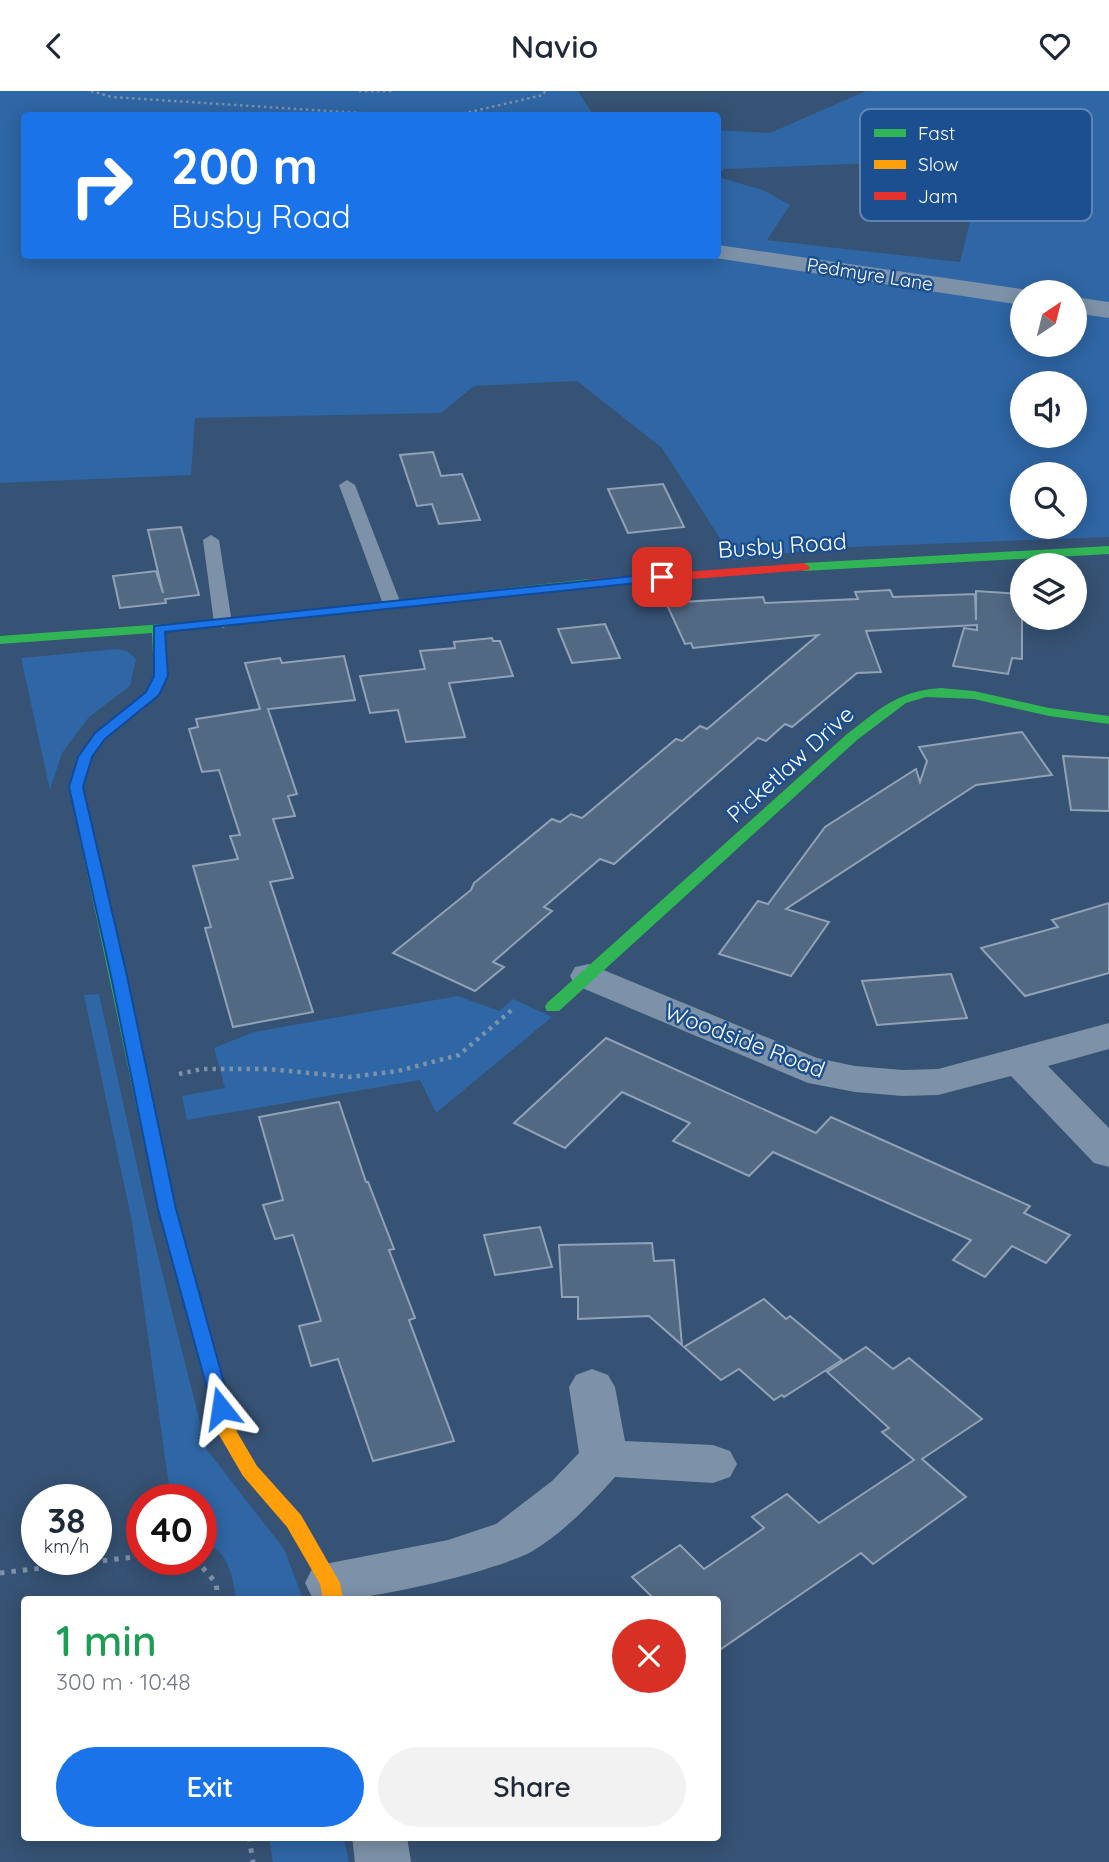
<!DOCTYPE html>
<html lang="en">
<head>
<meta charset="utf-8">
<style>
  :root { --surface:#fff; --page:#f2f2f3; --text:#1f2937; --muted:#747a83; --accent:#1a73e8 }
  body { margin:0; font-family:Quicksand,sans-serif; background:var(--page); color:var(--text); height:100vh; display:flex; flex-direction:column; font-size:26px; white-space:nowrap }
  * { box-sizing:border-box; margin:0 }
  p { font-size:23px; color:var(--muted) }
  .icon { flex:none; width:38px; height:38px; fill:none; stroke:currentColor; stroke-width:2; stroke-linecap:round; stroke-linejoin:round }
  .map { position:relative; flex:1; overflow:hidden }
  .sheet { position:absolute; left:21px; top:1505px; width:700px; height:245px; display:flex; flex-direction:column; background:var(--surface); border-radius:7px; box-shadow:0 4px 18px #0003 }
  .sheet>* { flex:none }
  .hud { position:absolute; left:21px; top:21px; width:700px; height:147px; border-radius:7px; box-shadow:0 4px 18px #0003; background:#1a73e8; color:#fff; overflow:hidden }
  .needle { width:46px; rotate:35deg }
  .fabs { position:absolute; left:1010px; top:189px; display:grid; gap:14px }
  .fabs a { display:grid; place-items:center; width:77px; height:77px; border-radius:50%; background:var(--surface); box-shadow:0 4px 18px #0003; font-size:35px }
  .speed { position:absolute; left:21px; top:1393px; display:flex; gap:14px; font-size:35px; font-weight:700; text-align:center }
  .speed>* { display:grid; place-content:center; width:91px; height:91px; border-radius:50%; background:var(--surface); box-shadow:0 4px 18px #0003; line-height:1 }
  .speed small { font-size:18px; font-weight:400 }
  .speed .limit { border:10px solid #d22; background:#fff; color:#111 }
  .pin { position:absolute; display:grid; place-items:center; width:60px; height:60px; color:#fff; margin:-30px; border-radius:14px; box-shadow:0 4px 10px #0006 }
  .me { position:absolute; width:77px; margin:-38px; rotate:345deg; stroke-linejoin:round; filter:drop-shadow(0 0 5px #0008) }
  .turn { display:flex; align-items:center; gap:24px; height:147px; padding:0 35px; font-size:32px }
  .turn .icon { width:91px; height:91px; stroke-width:2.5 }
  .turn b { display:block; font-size:49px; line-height:60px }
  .round { display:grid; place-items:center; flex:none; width:74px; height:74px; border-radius:37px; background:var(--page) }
  .overview { display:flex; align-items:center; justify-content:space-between; height:119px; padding:0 35px }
  h1 { font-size:42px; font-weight:600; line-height:52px; color:#1e9e55 }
  .cta { display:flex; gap:14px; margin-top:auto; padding:14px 35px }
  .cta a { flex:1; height:80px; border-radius:42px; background:var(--accent); color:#fff; font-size:28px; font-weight:600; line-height:80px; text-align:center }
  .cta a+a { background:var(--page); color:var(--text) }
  header { display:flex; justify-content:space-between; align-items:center; height:91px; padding:0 35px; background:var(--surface); font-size:32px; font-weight:600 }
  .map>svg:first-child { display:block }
  .green { fill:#2f66a5; fill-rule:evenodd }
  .building { fill:#526984; stroke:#92a2b6; stroke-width:2 }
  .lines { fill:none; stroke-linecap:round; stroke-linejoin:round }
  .path-far2 { stroke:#7d92a8; stroke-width:2.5; stroke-dasharray:2.5 3.5; stroke-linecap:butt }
  .path-far1 { stroke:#7d92a8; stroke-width:4.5; stroke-dasharray:3.5 5; stroke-linecap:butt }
  .path { stroke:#7d92a8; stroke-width:5; stroke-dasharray:4.5 7; stroke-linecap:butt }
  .lane { fill:#7d92a8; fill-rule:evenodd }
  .street { fill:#7d92a8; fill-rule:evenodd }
  .fast { fill:#30b455; fill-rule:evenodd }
  .slow { fill:#ff9f0a; fill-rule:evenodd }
  .jam { fill:#e5322d; fill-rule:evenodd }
  .route { fill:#1a73e8; stroke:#114b97; stroke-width:2 }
  .labels { text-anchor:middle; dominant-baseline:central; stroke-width:5; stroke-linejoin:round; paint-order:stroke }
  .far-street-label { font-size:19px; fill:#fff; stroke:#1b4f8f }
  .street-label { font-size:23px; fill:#fff; stroke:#1b4f8f }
  .key { fill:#1b4f8f; stroke:#5f84b1; stroke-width:2 }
  .key-label { font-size:19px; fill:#fff }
</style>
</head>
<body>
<header><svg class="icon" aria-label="back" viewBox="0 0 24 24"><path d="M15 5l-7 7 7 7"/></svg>Navio<svg class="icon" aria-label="heart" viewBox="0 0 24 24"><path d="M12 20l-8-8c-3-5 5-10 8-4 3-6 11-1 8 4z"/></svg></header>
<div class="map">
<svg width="1109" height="1771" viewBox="0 0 1109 1771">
  <rect width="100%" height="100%" fill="#365274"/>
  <g class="green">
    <path d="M0,0h578l15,24h-569v140h694v-78l45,13 27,15 -23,35 193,22 13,-53 -107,-11 10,-35 -152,6 -6,5v-44l52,3 96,-42h243v215l-34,-5 -1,-9h-52v53h52l1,-36 34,5v223l-285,11 -90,12 -72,-112 -85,-67 -103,5 -33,27 -246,5 -4,57 -191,8zM1022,292h52v53h-52zM1022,383h52v53h-52z"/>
    <polygon points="117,558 127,560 136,568 130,595 89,626 62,662 50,699 21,567"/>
    <path d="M99,903l51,230 57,226 77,99 19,50h-67c-3,-23 -8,-51 -35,-57v-42h-30l-39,-278 -48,-227z"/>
    <polygon points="458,905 499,920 513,908 552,926 436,1022 420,989 187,1029 182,1005 225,997 214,957 254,941"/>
    <polygon points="269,1747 344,1747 349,1771 273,1771"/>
  </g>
  <g class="building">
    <polygon points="433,361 441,385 462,383 480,429 439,433 432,413 417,415 400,364"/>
    <polygon points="663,393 684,436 628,442 608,398"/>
    <polygon points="181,436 199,504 165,508 166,512 120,517 113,485 156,480 163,502 148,439"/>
    <polygon points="890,499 893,506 975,503 976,529 976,500 1022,503 1022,568 1012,567 1008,583 953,575 964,537 977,539 977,534 866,540 881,581 857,582 792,636 785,633 766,650 758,647 614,773 600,768 544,816 552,820 493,871 504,876 475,900 393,862 471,799 474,792 552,728 560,731 571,723 582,727 676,648 682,650 700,635 707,638 818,544 693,557 691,552 685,553 666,512 763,506 765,512 858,508 855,501"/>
    <polygon points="605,533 620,567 572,572 558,538"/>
    <polygon points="492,547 493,550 500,550 513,585 449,592 465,646 406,651 398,619 370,622 360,585 425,578 420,560 455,557 454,551"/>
    <polygon points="344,565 355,609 268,618 297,703 288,705 295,725 273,728 293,787 270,791 313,921 233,936 205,837 211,836 193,775 238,768 230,745 240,744 219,679 202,681 189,638 198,636 196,628 260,618 245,572 280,567 282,572"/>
    <polygon points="1022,641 1052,684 976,694 786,818 829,831 791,885 719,863 758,810 768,813 825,736 916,678 920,691 927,670 919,656"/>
    <polygon points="1063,665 1109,667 1109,720 1071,719"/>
    <polygon points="1109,812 1109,882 1025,905 981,857 1058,836 1052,829"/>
    <polygon points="951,883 967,927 877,934 862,890"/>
    <polygon points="606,947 816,1042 831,1026 1030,1115 1024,1122 1070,1144 1046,1172 1012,1155 985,1186 953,1169 971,1149 773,1061 749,1085 673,1050 690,1032 622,1001 565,1057 514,1032"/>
    <polygon points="339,1011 366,1091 368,1091 394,1158 389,1159 415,1227 409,1229 454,1350 373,1370 338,1268 311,1275 299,1235 321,1230 293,1144 275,1148 263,1114 283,1109 259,1026"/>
    <polygon points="540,1136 552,1176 495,1184 484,1144"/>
    <polygon points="652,1152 654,1170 674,1169 682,1254 649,1225 578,1228 578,1206 562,1206 559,1154"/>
    <polygon points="764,1208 786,1228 790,1225 842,1269 784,1306 782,1304 774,1309 739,1278 721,1289 684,1256"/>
    <polygon points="866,1256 893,1278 909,1267 982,1328 922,1368 966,1406 873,1473 861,1462 718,1560 718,1508 654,1508 632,1486 680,1454 704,1478 764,1437 752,1426 787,1403 819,1432 914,1369 882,1341 889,1337 827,1281"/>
  </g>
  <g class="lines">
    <g class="path-far2">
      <polyline points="91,0 112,6 390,24"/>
      <polyline points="359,0 392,0"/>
      <polyline points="457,24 543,4 545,0"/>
    </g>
    <polyline class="path-far1" points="179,983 202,978 268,978 350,986 398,980 459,964 514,917"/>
    <g class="path">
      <polyline points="195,1468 216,1492 218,1508"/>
      <polyline points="0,1482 142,1465"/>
      <polyline points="249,1746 253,1771"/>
    </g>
    <g class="lane">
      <polygon points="347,389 355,394 401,513 398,517 386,517 383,513 339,394"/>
      <polygon points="211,444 219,449 232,532 223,537 214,532 203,449"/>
    </g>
    <g class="street">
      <polygon points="718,154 1022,198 1032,201 1022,201 1022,214 709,166 708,164 718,164"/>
      <polygon points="1074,206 1109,211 1109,227 1074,222"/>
      <polygon points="589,873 817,967 855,975 903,979 938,978 1109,932 1109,958 1048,975 1109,1037 1109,1076 1094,1072 1011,985 938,1004 903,1005 855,1001 808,992 575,894 570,885 575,876"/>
      <path d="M592,1278l16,6 7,12 10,54 88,4 17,6 7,13 -7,13 -17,6 -98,-6c-24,27 -52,56 -84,75 -33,18 -185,57 -219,45l-7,-14 7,-14 18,-6 118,-23 48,-16 56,-43 27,-28 -10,-66 7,-12z"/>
      <polygon points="352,1746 407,1746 411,1771 355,1771"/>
    </g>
    <g class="fast">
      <polygon points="1109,455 1109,463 804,480 798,476 804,472"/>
      <polygon points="589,488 595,492 593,495 165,541 168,585 159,604 105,648 92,666 83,696 176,1118 198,1198 195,1203 183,1203 158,1118 69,696 78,666 95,642 146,602 154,585 152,542 0,553 0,545 218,529"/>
      <path d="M941,597l33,3 75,17 60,8v8l-60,-8 -75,-17 -48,-2 -20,6 -49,37 -298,271h-12l-2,-4 2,-4 300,-269c33,-25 50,-43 94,-46z"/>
    </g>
    <polygon class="slow" points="189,1191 195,1193 198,1198 237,1341 257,1375 301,1424 340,1492 343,1508 323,1508 320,1493 287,1436 243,1385 218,1342 180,1198 183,1193"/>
    <polygon class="jam" points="804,472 810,476 808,479 589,496 583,492 589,488"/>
  </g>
  <polygon class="route" points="662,482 668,486 666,489 165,541 168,585 159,604 105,648 92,666 83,696 127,885 176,1118 231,1317 228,1323 221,1325 214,1323 158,1118 111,885 69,696 78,666 95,642 146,601 154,585 154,535"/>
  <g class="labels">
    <g class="far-street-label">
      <text transform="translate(870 183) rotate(9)">Pedmyre Lane</text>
    </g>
    <g class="street-label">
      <text transform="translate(782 454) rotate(-4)">Busby Road</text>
      <text transform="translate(790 673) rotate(-42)">Picketlaw Drive</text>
      <text transform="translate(745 949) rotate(21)">Woodside Road</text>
    </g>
  </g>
  <rect x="860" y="18" width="232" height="112" rx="10" class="key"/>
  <rect x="874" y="38" width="32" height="8" fill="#30b455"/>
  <rect x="874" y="69" width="32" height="9" fill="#ff9f0a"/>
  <rect x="874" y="101" width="32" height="8" fill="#e5322d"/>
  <g class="key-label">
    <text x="918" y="49">Fast</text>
    <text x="918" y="80">Slow</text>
    <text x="918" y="112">Jam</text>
  </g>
</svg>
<div class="fabs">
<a><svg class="needle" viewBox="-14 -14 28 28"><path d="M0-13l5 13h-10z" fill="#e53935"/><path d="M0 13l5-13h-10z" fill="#747a83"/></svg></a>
<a><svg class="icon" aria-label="sound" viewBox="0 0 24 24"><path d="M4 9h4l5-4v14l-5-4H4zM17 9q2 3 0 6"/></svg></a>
<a><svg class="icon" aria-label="search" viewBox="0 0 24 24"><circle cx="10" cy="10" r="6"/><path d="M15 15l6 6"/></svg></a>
<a><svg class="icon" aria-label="layers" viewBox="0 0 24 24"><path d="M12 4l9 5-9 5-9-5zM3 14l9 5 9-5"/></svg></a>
</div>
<div class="speed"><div>38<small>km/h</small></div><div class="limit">40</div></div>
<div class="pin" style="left:662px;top:486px;background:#d93025"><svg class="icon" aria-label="arrive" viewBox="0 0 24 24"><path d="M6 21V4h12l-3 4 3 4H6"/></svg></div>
<svg class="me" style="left:221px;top:1317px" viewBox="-20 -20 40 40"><path d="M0-17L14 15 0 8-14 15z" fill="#1a73e8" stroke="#fff" stroke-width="4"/></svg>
<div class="hud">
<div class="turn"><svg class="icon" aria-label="right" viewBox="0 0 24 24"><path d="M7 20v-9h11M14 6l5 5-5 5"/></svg><div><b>200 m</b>Busby Road</div></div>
</div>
<section class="sheet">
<div class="overview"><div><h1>1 min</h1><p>300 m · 10:48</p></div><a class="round" style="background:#d93025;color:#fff"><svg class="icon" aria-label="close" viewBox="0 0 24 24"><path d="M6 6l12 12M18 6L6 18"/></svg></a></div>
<div class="cta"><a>Exit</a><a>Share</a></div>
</section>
</div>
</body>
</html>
